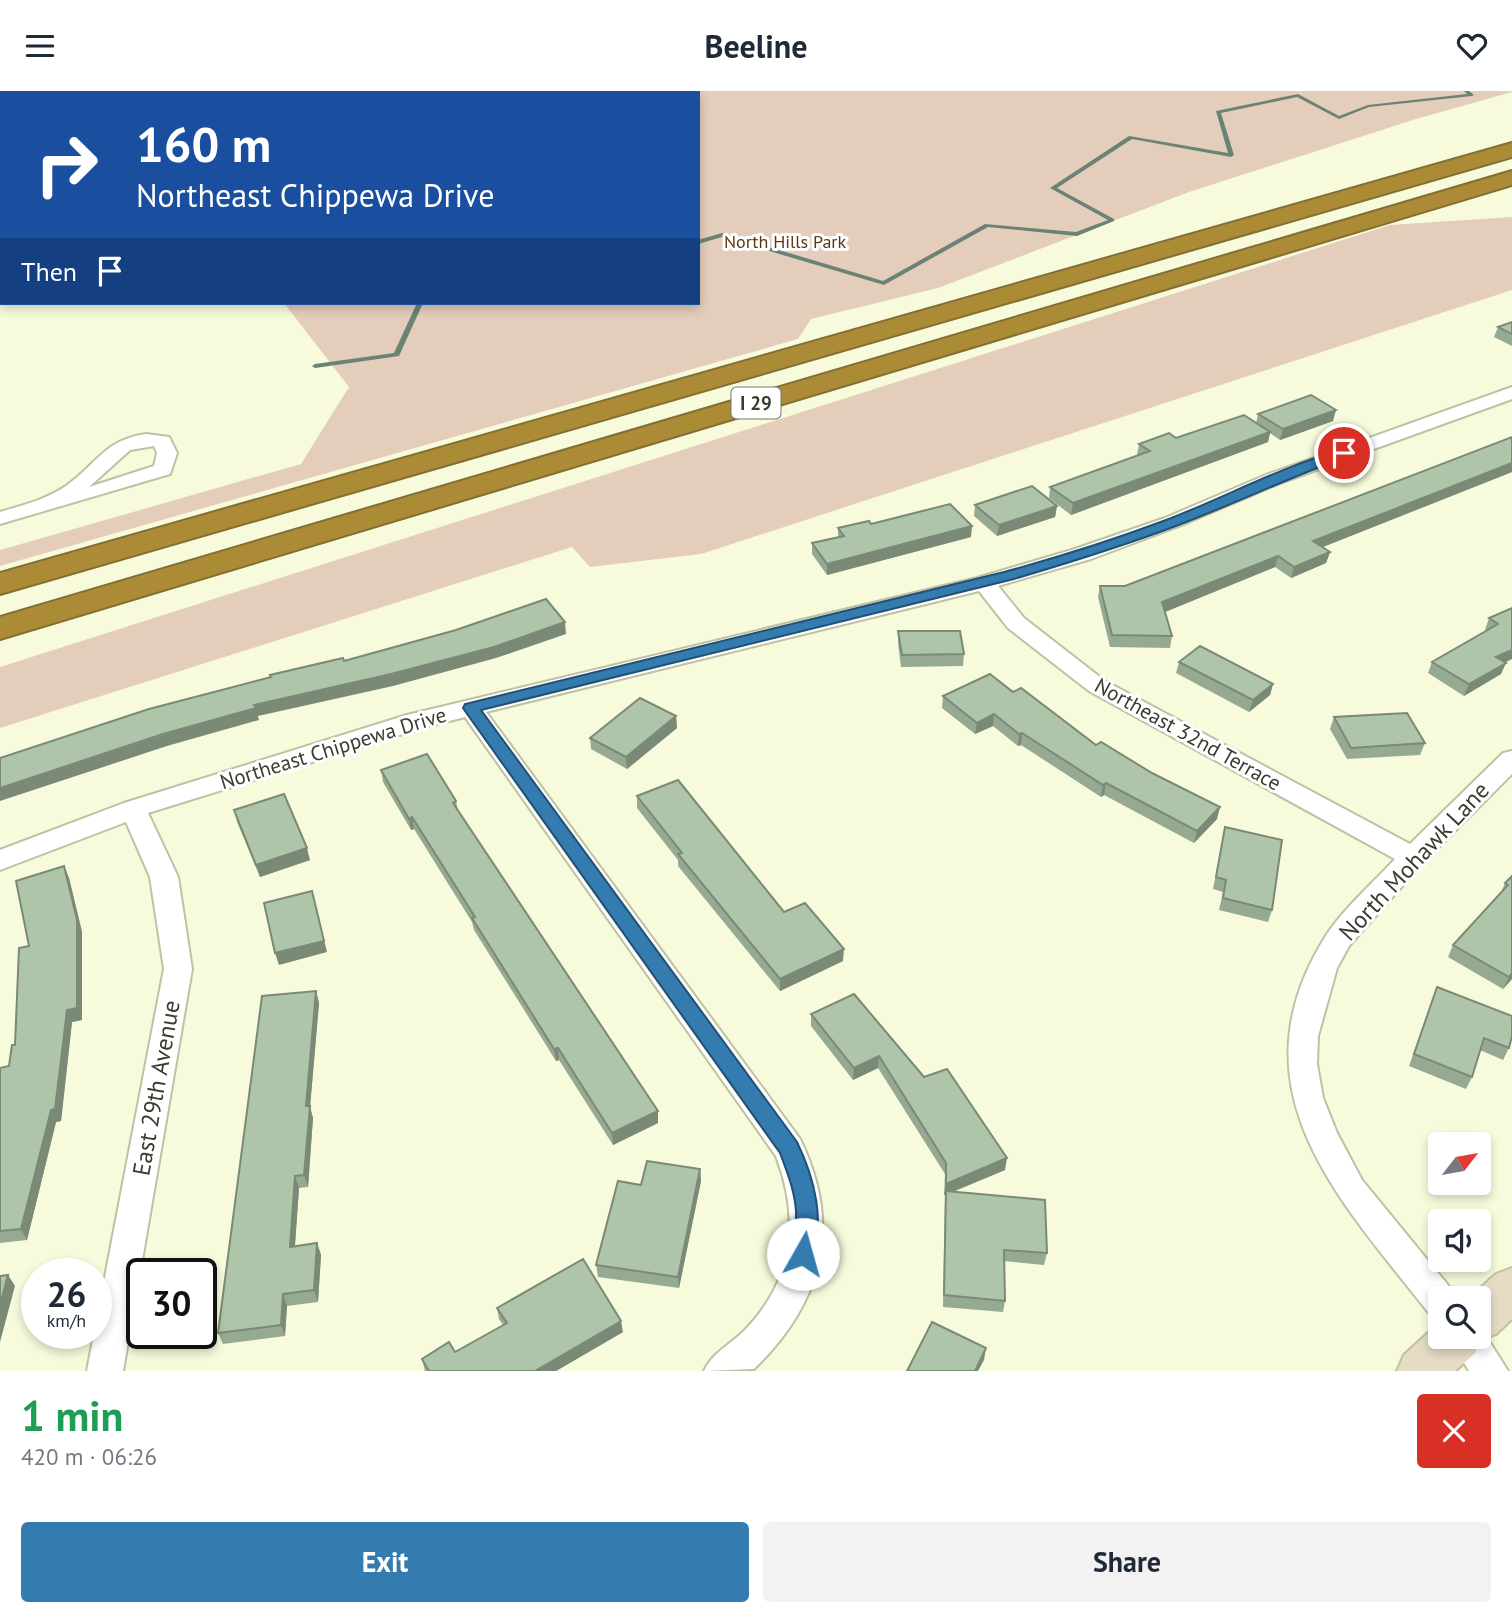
<!DOCTYPE html>
<html lang="en">
<head>
<meta charset="utf-8">
<style>
  :root { --surface:#fff; --page:#f2f2f3; --text:#1f2937; --muted:#747a83; --accent:#347baf }
  body { margin:0; font-family:"PT Sans",sans-serif; background:var(--page); color:var(--text); height:100vh; display:flex; flex-direction:column; font-size:26px; white-space:nowrap }
  * { box-sizing:border-box; margin:0 }
  p { font-size:23px; color:var(--muted) }
  .icon { flex:none; width:38px; height:38px; fill:none; stroke:currentColor; stroke-width:2; stroke-linecap:round; stroke-linejoin:round }
  .map { position:relative; height:1280px; overflow:hidden }
  .sheet { display:flex; flex-direction:column; background:var(--surface); flex:1 }
  .sheet>* { flex:none }
  .top-card { position:absolute; left:0px; top:0px; width:700px; height:214px; box-shadow:0 4px 10px #0003; background:#1a4fa0; color:#fff; overflow:hidden }
  .needle { width:46px; rotate:59deg }
  .controls { position:absolute; left:1428px; top:1041px; display:grid; gap:14px }
  .controls a { display:grid; place-items:center; width:63px; height:63px; border-radius:7px; background:var(--surface); box-shadow:0 4px 10px #0003; font-size:35px }
  .speed { position:absolute; left:21px; top:1167px; display:flex; gap:14px; font-size:35px; font-weight:700; text-align:center }
  .speed>* { display:grid; place-content:center; width:91px; height:91px; border-radius:50%; background:var(--surface); box-shadow:0 4px 10px #0003; line-height:1 }
  .speed small { font-size:18px; font-weight:400 }
  .speed .limit { border:4px solid #111; border-radius:10px; background:#fff; color:#111 }
  .pin { position:absolute; display:grid; place-items:center; width:60px; height:60px; color:#fff; margin:-30px; border:4px solid #fff; border-radius:50%; box-shadow:0 2px 7px #0007 }
  .me { position:absolute; width:77px; margin:-38px; rotate:7deg; stroke-linejoin:round; filter:drop-shadow(0 0 5px #0008) }
  .turn { display:flex; align-items:center; gap:24px; height:147px; padding:0 21px; font-size:32px }
  .turn .icon { width:91px; height:91px; stroke-width:2.5 }
  .turn b { display:block; font-size:49px; line-height:60px }
  .then { display:flex; align-items:center; height:66px; padding:0 21px; background:#0003; gap:14px; font-size:26px }
  .round { display:grid; place-items:center; flex:none; width:74px; height:74px; border-radius:7px; background:var(--page) }
  .summary { display:flex; align-items:center; justify-content:space-between; height:119px; padding:0 21px }
  h1 { font-size:42px; font-weight:700; line-height:52px; color:#1e9e55 }
  .action { display:flex; gap:14px; margin-top:auto; padding:14px 21px }
  .action a { flex:1; height:80px; border-radius:7px; background:var(--accent); color:#fff; font-size:28px; font-weight:700; line-height:80px; text-align:center }
  .action a+a { background:var(--page); color:var(--text) }
  header { display:flex; justify-content:space-between; align-items:center; height:91px; padding:0 21px; background:var(--surface); font-size:32px; font-weight:700 }
  .map>svg:first-child { display:block }
  .green { fill:#e4cdba }
  .lines { fill:none; stroke-linecap:round; stroke-linejoin:round }
  .stream { fill:#6b8375; fill-rule:evenodd }
  .street-casing { stroke:#bec2a4; stroke-width:4 }
  .secondary-casing { stroke:#bec2a4; stroke-width:4 }
  .highway-casing { stroke:#836f34; stroke-width:4 }
  .street { fill:#fff; fill-rule:evenodd }
  .secondary { fill:#e6dcc3; fill-rule:evenodd }
  .highway { fill:#ab8b36; fill-rule:evenodd }
  .wall { fill:#96a992 }
  .shaded-wall { fill:#7a8a77 }
  .building { fill:#afc5aa; stroke:#7a8a77; stroke-width:2 }
  .route { fill:#347baf; stroke:#225072; stroke-width:2 }
  .labels { text-anchor:middle; dominant-baseline:central; stroke-width:6; stroke-linejoin:round; paint-order:stroke }
  .far-park-label { font-size:18px; fill:#5d3712; stroke:#fff }
  .shield { fill:#fff; stroke:#75766e; stroke-width:2 }
  .shield-label { font-size:19px; font-weight:bold; fill:#3a3c30 }
  .street-label { font-size:21px; fill:#3a3c30; stroke:#fff }
  .near-street-label { font-size:24px; fill:#3a3c30; stroke:#fff }
</style>
</head>
<body>
<header><svg class="icon" aria-label="menu" viewBox="0 0 24 24"><path d="M4 6h16M4 12h16M4 18h16"/></svg>Beeline<svg class="icon" aria-label="heart" viewBox="0 0 24 24"><path d="M12 20l-8-8c-3-5 5-10 8-4 3-6 11-1 8 4z"/></svg></header>
<div class="map">
<svg width="1512" height="1280" viewBox="0 0 1512 1280">
  <rect width="100%" height="100%" fill="#f7fbdc"/>
  <g class="green">
    <polygon points="239,0 1512,0 1512,1 1416,28 1189,101 938,197 811,228 798,248 0,475 0,459 301,373 349,296 284,212 698,212 698,2"/>
    <polygon points="1512,126 1512,199 701,463 590,476 572,456 0,637 0,576 1390,134"/>
  </g>
  <g class="lines">
    <g class="stream">
      <polygon points="1464,0 1469,0 1474,4 1472,5 1369,16 1339,28 1297,6 1221,22 1234,64 1231,66 1132,48 1057,97 1114,128 1114,130 1077,145 988,136 884,194 722,146 698,153 698,149 722,142 883,190 985,133 1076,141 1108,129 1050,97 1129,45 1228,62 1216,20 1298,3 1339,25 1368,14 1467,3"/>
      <polygon points="417,212 423,212 399,265 315,277 312,275 315,273 394,262"/>
    </g>
    <g class="street-casing">
      <g id="street">
        <rect x="0" y="21" width="2" height="8"/>
        <rect x="0" y="88" width="2" height="8"/>
        <polygon points="0,190 2,190 0,201"/>
        <path d="M1512,296v12l-232,84 -101,43 -88,33 -93,27 26,32 81,63 305,163 93,-91 9,-2v23l-90,90 -73,82 -12,22 -19,68 -1,28 6,34 14,35 25,47 90,110 4,9h-16v18l-12,-5c-92,-117 -198,-225 -101,-378 18,-27 46,-51 68,-75l-306,-168 -81,-63 -29,-37 -493,121 314,427c43,88 22,164 -46,230l-50,2c8,-18 27,-27 41,-41 49,-51 55,-111 31,-174l-311,-439 -43,11 -274,85 30,64 14,92 -69,402h-36l77,-402 -14,-92 -24,-55 -126,48v-20l124,-47 283,-88 570,-137 98,-29 90,-31 101,-43z"/>
        <path d="M146,343l23,3 8,16 -7,21 -170,50v-12c23,-7 45,-12 66,-26 31,-22 38,-46 80,-52zM154,355l3,7 -3,13 -65,21 41,-37z"/>
        <polygon points="1479,1234 1508,1280 1469,1280 1449,1246 1479,1246"/>
      </g>
    </g>
    <g class="secondary-casing">
      <polygon id="secondary" points="1512,1177 1512,1228 1496,1243 1480,1249 1475,1262 1455,1280 1397,1280 1404,1264 1440,1231 1440,1246 1479,1246 1479,1208 1468,1208 1496,1183"/>
    </g>
    <g class="highway-casing">
      <g id="highway">
        <polygon points="1512,52 1512,66 0,503 0,482"/>
        <polygon points="1512,80 1512,94 0,548 0,526"/>
      </g>
    </g>
    <use href="#street" class="street"/>
    <use href="#secondary" class="secondary"/>
    <use href="#highway" class="highway"/>
  </g>
  <g class="wall">
    <polygon points="1512,231 1512,255 1494,246 1498,236"/>
    <polygon points="1258,323 1333,330 1280,349 1270,342 1268,351 1071,424 1049,407 1050,396 1138,365 1137,364 1139,353 1256,332"/>
    <polygon points="1512,346 1512,381 1323,456 1330,461 1326,472 1291,487 1275,476 1165,521 1172,545 1170,557 1110,556 1098,506 1100,495 1125,495"/>
    <polygon points="975,414 1057,415 1055,426 997,445 974,425"/>
    <polygon points="871,433 971,446 827,484 812,463 812,452 838,446 838,437"/>
    <polygon points="1512,517 1505,571 1501,583 1464,605 1428,582 1432,571 1487,540 1485,539 1489,527"/>
    <polygon points="898,540 964,563 963,575 901,576 898,552"/>
    <polygon points="1179,571 1273,593 1270,604 1249,621 1176,582"/>
    <polygon points="1013,601 1096,654 1217,728 1194,752 1104,704 1101,706 1021,654 1018,655 993,635 975,643 942,617 943,605"/>
    <polygon points="676,625 677,637 627,678 591,658 590,647"/>
    <polygon points="1334,626 1425,652 1420,664 1347,668 1330,638"/>
    <polygon points="381,679 456,710 458,719 658,1032 613,1054 559,969 556,970 474,839 472,831 414,738 411,739 383,691"/>
    <polygon points="637,705 784,821 843,870 780,900 678,775 678,769 637,717"/>
    <polygon points="234,719 310,769 260,786 237,731"/>
    <polygon points="1225,736 1272,819 1268,831 1219,819 1223,801 1213,798"/>
    <polygon points="64,775 69,787 82,841 82,929 72,931 61,1030 56,1031 27,1149 0,1152 0,977 9,975"/>
    <polygon points="1512,785 1512,888 1503,898 1448,866 1453,854 1501,802 1505,792"/>
    <polygon points="1437,896 1509,957 1503,969 1480,959 1472,986 1466,998 1409,975"/>
    <polygon points="316,900 319,912 310,1016 313,1027 308,1096 299,1097 295,1155 317,1152 321,1164 318,1211 287,1215 285,1245 223,1253 218,1242"/>
    <polygon points="811,923 924,986 1005,1079 953,1101 1047,1162 1044,1174 1004,1170 1005,1210 1003,1221 943,1216 945,1104 944,1104 945,1083 878,977 853,989 811,935"/>
    <polygon points="700,1078 701,1090 679,1197 598,1186 596,1174 641,1094"/>
    <polygon points="497,1217 623,1241 556,1280 425,1280 422,1268 455,1261 503,1234 499,1228"/>
  </g>
  <g class="shaded-wall">
    <polygon points="1336,319 1333,330 1280,349 1283,338"/>
    <polygon points="1270,341 1268,351 1071,424 1073,412"/>
    <polygon points="1512,372 1512,381 1310,461 1313,450"/>
    <polygon points="1057,415 1055,426 997,445 999,434"/>
    <polygon points="972,435 971,446 827,484 827,473"/>
    <polygon points="1330,461 1326,472 1291,487 1294,476"/>
    <polygon points="1278,465 1275,476 1160,523 1162,511"/>
    <polygon points="565,531 566,543 496,567 393,595 258,625 259,629 167,655 0,710 0,697 254,614"/>
    <polygon points="1512,559 1512,568 1492,578 1496,566"/>
    <polygon points="1506,572 1501,583 1464,605 1469,593"/>
    <polygon points="1273,593 1270,604 1249,621 1253,609"/>
    <polygon points="994,623 993,635 975,643 977,632"/>
    <polygon points="676,625 677,637 627,678 626,666"/>
    <polygon points="1022,642 1021,654 1018,655 1019,643"/>
    <polygon points="1106,692 1104,704 1101,706 1103,694"/>
    <polygon points="1220,716 1217,728 1194,752 1197,740"/>
    <polygon points="412,726 414,738 411,739 409,728"/>
    <polygon points="307,757 310,769 260,786 256,774"/>
    <polygon points="64,775 69,787 82,841 82,929 72,931 61,1030 56,1031 27,1149 21,1138 67,919"/>
    <polygon points="315,812 327,861 279,874 275,862"/>
    <polygon points="844,858 843,870 780,900 780,888"/>
    <polygon points="1512,882 1512,888 1503,898 1509,886"/>
    <polygon points="316,900 319,912 310,1016 313,1027 308,1096 304,1084 306,1015"/>
    <polygon points="558,957 559,969 556,970 554,958"/>
    <polygon points="879,965 878,977 853,989 854,977"/>
    <polygon points="658,1020 658,1032 613,1054 612,1042"/>
    <polygon points="1007,1067 1005,1079 944,1104 946,1093"/>
    <polygon points="700,1078 701,1090 679,1197 678,1186"/>
    <polygon points="295,1085 299,1097 294,1167 290,1156"/>
    <polygon points="317,1152 321,1164 318,1211 314,1199"/>
    <polygon points="8,1184 15,1195 0,1251 0,1214"/>
    <polygon points="283,1203 287,1215 285,1245 281,1234"/>
    <polygon points="621,1230 623,1241 556,1280 535,1280"/>
    <polygon points="986,1257 984,1269 978,1280 975,1280"/>
  </g>
  <g class="building">
    <polygon points="1512,231 1512,243 1498,236"/>
    <polygon points="1311,304 1336,319 1283,338 1258,323"/>
    <polygon points="1244,324 1270,341 1073,412 1050,396 1150,360 1139,353 1169,342 1176,347"/>
    <polygon points="1512,346 1512,372 1313,450 1330,461 1294,476 1278,465 1162,511 1172,545 1112,544 1100,495 1125,495"/>
    <polygon points="1032,395 1057,415 999,434 975,414"/>
    <polygon points="950,413 972,435 827,473 812,452 844,445 838,437 869,430 871,433"/>
    <polygon points="546,508 565,531 494,556 391,583 254,614 256,617 163,643 0,697 0,667 149,618 271,586 270,584 343,567 344,570 456,539"/>
    <polygon points="1512,517 1512,559 1496,566 1506,572 1469,593 1432,571 1498,533 1489,527"/>
    <polygon points="898,540 960,540 964,563 902,564"/>
    <polygon points="1200,555 1273,593 1253,609 1179,571"/>
    <polygon points="990,583 1013,601 1021,597 1096,654 1101,651 1152,682 1220,716 1197,740 1106,692 1103,694 1022,642 1019,643 994,623 977,632 943,605"/>
    <polygon points="640,607 676,625 626,666 590,647"/>
    <polygon points="1407,622 1425,652 1351,657 1334,626"/>
    <polygon points="427,663 456,710 453,712 658,1020 612,1042 558,957 554,958 472,827 475,826 412,726 409,728 381,679"/>
    <polygon points="678,689 784,821 805,812 844,858 780,888 678,763 682,762 637,705"/>
    <polygon points="284,703 307,757 256,774 234,719"/>
    <polygon points="1225,736 1282,749 1272,819 1223,807 1226,789 1216,786"/>
    <polygon points="64,775 77,829 77,917 67,919 55,1018 51,1019 21,1138 0,1140 0,977 9,975 12,954 15,954 19,857 29,855 16,790"/>
    <polygon points="1512,785 1512,882 1509,886 1453,854 1508,794 1505,792"/>
    <polygon points="312,800 324,850 275,862 264,812"/>
    <polygon points="1437,896 1512,925 1512,945 1509,957 1484,947 1472,986 1414,963"/>
    <polygon points="316,900 306,1015 310,1015 304,1084 295,1085 290,1156 317,1152 314,1199 283,1203 281,1234 218,1242 262,905"/>
    <polygon points="854,903 924,986 947,978 1007,1067 946,1093 946,1072 879,965 854,977 811,923"/>
    <polygon points="647,1070 700,1078 678,1186 596,1174 618,1090 641,1094"/>
    <polygon points="946,1100 1045,1109 1047,1162 1004,1159 1005,1210 944,1204"/>
    <polygon points="583,1168 621,1230 535,1280 429,1280 422,1268 449,1251 455,1261 507,1232 497,1217"/>
    <polygon points="8,1184 0,1214 0,1185"/>
    <polygon points="932,1231 986,1257 975,1280 907,1280"/>
  </g>
  <path class="route" d="M1344,358l5,2v5c-59,21 -115,48 -173,70 -53,20 -108,37 -162,53l-533,131 316,432c17,35 30,82 13,119l-7,3 -8,-3c-6,-13 2,-34 1,-49 -1,-21 -9,-40 -16,-59l-315,-442 -2,-3 2,-4 539,-132c55,-15 109,-32 162,-52 60,-23 116,-54 178,-71z"/>
  <g class="labels">
    <g class="far-park-label">
      <text x="785" y="150">North Hills Park</text>
    </g>
    <rect class="shield" x="731.5" y="296.5" width="49" height="31" rx="5"/>
    <g class="shield-label">
      <text x="756" y="312">I 29</text>
    </g>
    <g class="street-label">
      <text transform="translate(1188 643) rotate(29)">Northeast 32nd Terrace</text>
      <text transform="translate(333 657) rotate(-17)">Northeast Chippewa Drive</text>
    </g>
    <g class="near-street-label">
      <text transform="translate(1414 770) rotate(-47)">North Mohawk Lane</text>
      <text transform="translate(156 997) rotate(-80)">East 29th Avenue</text>
    </g>
  </g>
</svg>
<div class="controls">
<a><svg class="needle" viewBox="-14 -14 28 28"><path d="M0-13l5 13h-10z" fill="#e53935"/><path d="M0 13l5-13h-10z" fill="#747a83"/></svg></a>
<a><svg class="icon" aria-label="sound" viewBox="0 0 24 24"><path d="M4 9h4l5-4v14l-5-4H4zM17 9q2 3 0 6"/></svg></a>
<a><svg class="icon" aria-label="search" viewBox="0 0 24 24"><circle cx="10" cy="10" r="6"/><path d="M15 15l6 6"/></svg></a>
</div>
<div class="speed"><div>26<small>km/h</small></div><div class="limit">30</div></div>
<div class="pin" style="left:1344px;top:362px;background:#d93025"><svg class="icon" aria-label="arrive" viewBox="0 0 24 24"><path d="M6 21V4h12l-3 4 3 4H6"/></svg></div>
<svg class="me" style="left:803px;top:1163px" viewBox="-20 -20 40 40"><circle r="19" fill="#fff"/><path d="M0-13L10 11 0 6-10 11z" fill="#347baf"/></svg>
<div class="top-card">
<div class="turn"><svg class="icon" aria-label="right" viewBox="0 0 24 24"><path d="M7 20v-9h11M14 6l5 5-5 5"/></svg><div><b>160 m</b>Northeast Chippewa Drive</div></div>
<div class="then">Then<svg class="icon" aria-label="arrive" viewBox="0 0 24 24"><path d="M6 21V4h12l-3 4 3 4H6"/></svg></div>
</div>
</div>
<section class="sheet">
<div class="summary"><div><h1>1 min</h1><p>420 m · 06:26</p></div><a class="round" style="background:#d93025;color:#fff"><svg class="icon" aria-label="close" viewBox="0 0 24 24"><path d="M6 6l12 12M18 6L6 18"/></svg></a></div>
<div class="action"><a>Exit</a><a>Share</a></div>
</section>
</body>
</html>
